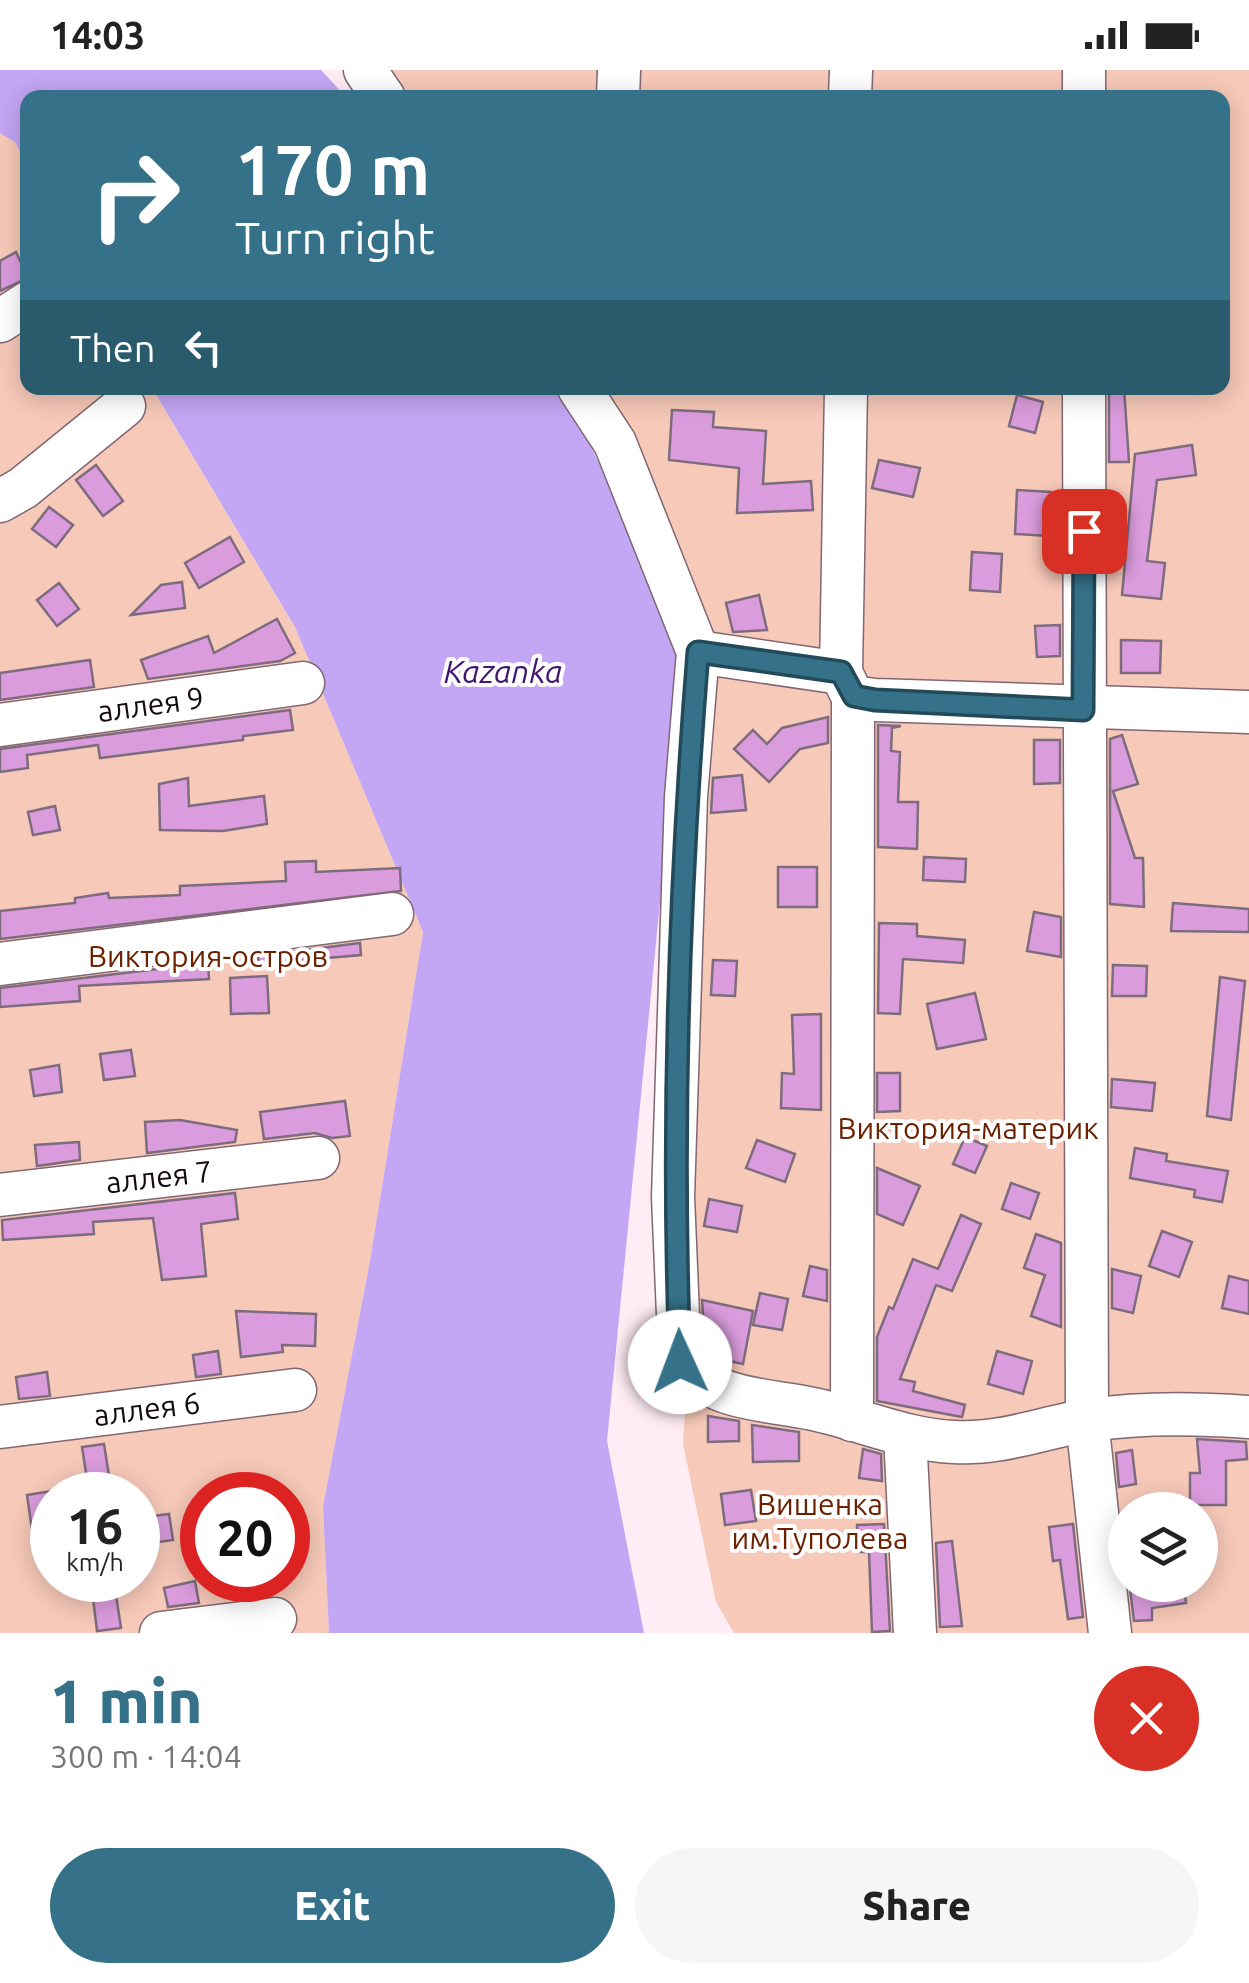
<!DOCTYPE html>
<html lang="en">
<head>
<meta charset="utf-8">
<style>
  :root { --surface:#fff; --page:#f6f6f6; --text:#222; --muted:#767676; --accent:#357289 }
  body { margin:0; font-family:Ubuntu,sans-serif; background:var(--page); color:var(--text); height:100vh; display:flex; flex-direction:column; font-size:38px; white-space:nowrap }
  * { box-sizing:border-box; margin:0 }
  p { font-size:32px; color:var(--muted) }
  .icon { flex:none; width:55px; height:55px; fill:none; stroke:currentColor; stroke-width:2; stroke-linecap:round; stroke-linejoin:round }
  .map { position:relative; height:1563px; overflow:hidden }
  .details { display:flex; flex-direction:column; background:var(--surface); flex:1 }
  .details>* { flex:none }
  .hud { position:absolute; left:20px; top:20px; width:1210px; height:305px; border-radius:20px; box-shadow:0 5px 25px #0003; background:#357289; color:#fff; overflow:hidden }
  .controls { position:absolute; left:1108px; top:1422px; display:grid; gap:20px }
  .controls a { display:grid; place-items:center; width:110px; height:110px; border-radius:50%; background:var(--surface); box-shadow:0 5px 25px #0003; font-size:50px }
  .speed { position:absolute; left:30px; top:1402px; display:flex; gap:20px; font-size:50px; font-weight:700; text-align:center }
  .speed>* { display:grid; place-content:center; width:130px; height:130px; border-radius:50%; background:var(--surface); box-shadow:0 5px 25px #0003; line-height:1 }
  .speed small { font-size:25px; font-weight:400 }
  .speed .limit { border:15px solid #d22; background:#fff; color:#111 }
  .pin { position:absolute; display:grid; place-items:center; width:85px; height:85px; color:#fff; margin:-42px; border-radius:20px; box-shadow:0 5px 15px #0006 }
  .me { position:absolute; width:110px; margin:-55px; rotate:358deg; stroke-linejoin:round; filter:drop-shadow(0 0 8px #0008) }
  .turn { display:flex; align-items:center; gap:35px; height:210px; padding:0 50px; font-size:45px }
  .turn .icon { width:130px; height:130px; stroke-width:2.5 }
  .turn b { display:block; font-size:70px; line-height:85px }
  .then { display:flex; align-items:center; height:95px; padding:0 50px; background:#0003; gap:20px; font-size:38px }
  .round { display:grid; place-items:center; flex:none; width:105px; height:105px; border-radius:52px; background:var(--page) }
  .head { display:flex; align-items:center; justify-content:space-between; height:170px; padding:0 50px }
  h1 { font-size:60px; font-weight:800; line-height:75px; color:var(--accent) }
  .primary-button { display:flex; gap:20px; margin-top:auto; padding:20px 50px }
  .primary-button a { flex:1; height:115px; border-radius:60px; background:var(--accent); color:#fff; font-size:40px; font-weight:800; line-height:115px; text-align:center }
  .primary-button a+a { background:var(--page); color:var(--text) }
  .status { display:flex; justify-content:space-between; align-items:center; height:70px; padding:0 50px; background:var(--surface); direction:ltr }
  .status svg { height:28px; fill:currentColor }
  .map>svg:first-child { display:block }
  .green { fill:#f7c9b9; fill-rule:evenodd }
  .water { fill:#c3a6f4 }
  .building { fill:#db9cdd; stroke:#7e6c7e; stroke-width:2.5 }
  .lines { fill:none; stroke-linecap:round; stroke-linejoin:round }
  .minor-casing { stroke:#816772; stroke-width:45 }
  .minor { stroke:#fff; stroke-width:42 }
  .route-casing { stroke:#224a59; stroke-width:25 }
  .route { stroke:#357289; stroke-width:18 }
  .labels { text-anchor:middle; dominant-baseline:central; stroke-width:8; stroke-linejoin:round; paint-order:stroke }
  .street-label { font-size:30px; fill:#13090e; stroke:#fff }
  .park-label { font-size:30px; fill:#6d2100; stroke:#fff }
  .water-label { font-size:32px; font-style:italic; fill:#42156f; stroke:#fff }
</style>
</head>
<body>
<div class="status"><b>14:03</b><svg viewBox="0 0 49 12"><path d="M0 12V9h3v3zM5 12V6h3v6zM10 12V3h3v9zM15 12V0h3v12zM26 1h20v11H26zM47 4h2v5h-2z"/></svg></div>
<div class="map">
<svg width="1249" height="1563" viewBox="0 0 1249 1563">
  <rect width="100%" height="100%" fill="#ffecf4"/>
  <g class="green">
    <path d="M385,0h864v1563h-515l-18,-31 -33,-158 5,-79 -1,-236 -91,-741h626v-290h-819zM1125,1440h75v75h-75z"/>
    <path d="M0,63l16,10 11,26 1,219h124l143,239 128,305 -53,329 -47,245 6,127h-329zM52,1425h86v85h-86zM202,1425h86v85h-86z"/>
  </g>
  <g class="water">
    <polygon points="0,0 321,0 346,27 28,28 27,99 16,73 0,63"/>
    <polygon points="152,318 559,318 574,340 685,578 607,1371 644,1563 329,1563 323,1436 370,1191 423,862 295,557"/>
  </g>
  <g class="building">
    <polygon points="16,182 28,208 0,221 0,191"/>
    <polygon points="1109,318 1124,318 1129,392 1109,392"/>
    <polygon points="1017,325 1043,332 1035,363 1009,356"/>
    <polygon points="672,340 714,342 713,357 766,361 763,414 811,411 813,440 737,443 739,398 669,390"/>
    <polygon points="1192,375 1196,405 1157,410 1147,491 1165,493 1161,529 1122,525 1135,384"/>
    <polygon points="879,390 920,398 913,427 872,418"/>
    <polygon points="96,395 123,431 103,446 76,410"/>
    <polygon points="1017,420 1051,422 1049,466 1015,464"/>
    <polygon points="49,437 73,455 56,477 32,459"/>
    <polygon points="230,467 244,492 199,518 185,493"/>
    <polygon points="972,482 1002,484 1000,522 970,520"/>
    <polygon points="182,512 185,538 131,545 161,515"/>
    <polygon points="59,513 79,539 57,556 37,530"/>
    <polygon points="759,525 767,560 733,562 726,533"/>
    <polygon points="277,549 295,583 280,591 148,609 141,590 208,566 214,583"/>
    <polygon points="1060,555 1060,586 1037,587 1035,556"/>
    <polygon points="1121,570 1161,571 1160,603 1121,603"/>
    <polygon points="90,590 94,617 0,630 0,603"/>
    <polygon points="290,640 293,660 243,666 243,670 100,688 98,675 27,685 28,698 0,702 0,679"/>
    <polygon points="828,647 828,673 800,679 769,712 734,679 753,660 767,674 782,658"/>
    <polygon points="878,655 901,656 892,658 891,681 900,682 898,732 918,732 917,779 878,777"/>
    <polygon points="1122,665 1138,714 1113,721 1135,788 1143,788 1144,837 1110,834 1110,669"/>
    <polygon points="1034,670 1060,670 1060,713 1034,714"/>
    <polygon points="742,705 746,740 711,743 713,708"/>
    <polygon points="188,708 189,736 264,726 267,754 223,761 160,760 159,714"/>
    <polygon points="55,736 60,760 33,765 28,742"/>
    <polygon points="924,787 966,789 965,812 923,810"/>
    <polygon points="316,791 316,802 400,798 401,821 0,869 0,841 75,833 75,828 108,823 109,828 180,825 180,816 286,811 285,792"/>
    <rect x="778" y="797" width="39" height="40"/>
    <polygon points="1173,833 1249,839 1249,862 1171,861"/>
    <polygon points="1034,842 1061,847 1061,887 1027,881"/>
    <polygon points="879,853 917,854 917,866 965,870 963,893 903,889 900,944 878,943"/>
    <polygon points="360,873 361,885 259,894 258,886"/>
    <polygon points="713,890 737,891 735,926 711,925"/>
    <polygon points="208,893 209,909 79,916 80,931 0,937 0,918"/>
    <polygon points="1113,895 1147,896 1146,926 1112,926"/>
    <polygon points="267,906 269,943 231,944 230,908"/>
    <polygon points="1220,907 1245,911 1231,1050 1207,1046"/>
    <polygon points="975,923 986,969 937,979 927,934"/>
    <polygon points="821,944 821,1040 781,1038 782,1003 794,1004 792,945"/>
    <polygon points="131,980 135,1006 104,1010 100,984"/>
    <polygon points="59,995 62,1022 34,1026 30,1000"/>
    <polygon points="877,1003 900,1003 900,1041 877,1042"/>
    <polygon points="1112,1009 1155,1013 1152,1041 1111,1037"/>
    <polygon points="345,1031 350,1066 332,1068 315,1063 264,1069 260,1042"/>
    <polygon points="180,1050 237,1060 235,1072 147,1083 145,1052"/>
    <polygon points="965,1067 987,1076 975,1103 953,1094"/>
    <polygon points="757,1070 795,1084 785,1112 746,1098"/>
    <polygon points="79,1072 80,1090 37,1096 35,1075"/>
    <polygon points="1135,1078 1167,1084 1166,1091 1228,1101 1222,1132 1194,1127 1195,1120 1130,1108"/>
    <polygon points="877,1098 920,1116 903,1155 877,1144"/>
    <polygon points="1011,1113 1039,1123 1030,1149 1002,1139"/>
    <polygon points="235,1123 238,1149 201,1154 206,1206 162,1210 153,1148 93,1152 94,1164 3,1170 2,1150"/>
    <polygon points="709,1129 742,1136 737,1162 704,1156"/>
    <polygon points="961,1145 981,1154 952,1221 936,1215 900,1309 915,1312 913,1321 965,1335 962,1347 877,1331 877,1267 889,1237 893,1239 913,1189 938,1199"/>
    <polygon points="1162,1161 1192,1172 1179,1207 1149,1196"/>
    <polygon points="1036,1164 1061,1173 1061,1257 1031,1246 1045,1205 1024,1198"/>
    <polygon points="810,1196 827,1200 827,1231 803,1226"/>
    <polygon points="1112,1199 1141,1206 1133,1243 1112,1238"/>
    <polygon points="1229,1206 1249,1211 1249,1244 1222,1238"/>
    <polygon points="760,1223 788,1229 782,1260 753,1255"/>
    <polygon points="702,1230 753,1241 743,1294 716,1288 720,1263 704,1260"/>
    <polygon points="236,1241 316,1244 315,1276 282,1275 283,1282 241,1287"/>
    <polygon points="218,1281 221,1304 196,1307 193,1285"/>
    <polygon points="997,1281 1032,1291 1023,1324 988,1314"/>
    <polygon points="47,1302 50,1326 19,1329 16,1307"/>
    <polygon points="708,1346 739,1351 739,1371 708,1372"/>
    <polygon points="752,1355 799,1362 799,1391 753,1392"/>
    <polygon points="1197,1369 1246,1372 1247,1389 1226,1391 1226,1435 1190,1435 1190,1403 1200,1403"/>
    <polygon points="104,1374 109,1406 87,1409 82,1377"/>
    <polygon points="863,1379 881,1384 882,1411 859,1408"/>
    <polygon points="1132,1380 1136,1414 1119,1417 1116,1383"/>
    <polygon points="751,1420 756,1451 725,1455 721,1424"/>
    <polygon points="52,1421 52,1457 32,1460 27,1425"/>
    <polygon points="169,1444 173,1470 138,1475 138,1448"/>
    <polygon points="884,1454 890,1561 872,1562 869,1482 858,1482 857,1455"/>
    <polygon points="1073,1454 1083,1547 1068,1549 1060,1490 1053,1491 1049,1457"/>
    <polygon points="952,1471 962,1556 940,1557 936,1473"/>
    <polygon points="195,1511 199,1533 168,1537 164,1518"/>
    <polygon points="1184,1515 1186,1533 1152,1538 1152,1550 1134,1551 1130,1519"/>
    <polygon points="116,1525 121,1558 97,1561 93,1528"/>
  </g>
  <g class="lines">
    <g class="minor-casing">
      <g id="minor">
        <polyline points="365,0 384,28"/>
        <polyline points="618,28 619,0"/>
        <polyline points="850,28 851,0"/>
        <polyline points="1084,28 1084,0"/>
        <polyline points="0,251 28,233"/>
        <path d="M579,318l36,55 83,209 -12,145 -13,400 7,165c35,39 85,37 133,47 47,10 92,31 141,33 47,3 90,-15 135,-22 54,-8 106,-7 160,-3"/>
        <polyline points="1084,318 1087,1350 1110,1563"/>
        <polyline points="0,431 23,418 124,336"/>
        <polyline points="698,582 841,603 853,627 875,630 1249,642"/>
        <polyline points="841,603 846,318"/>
        <path id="s1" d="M0,655l303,-42"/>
        <polyline points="0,894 392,844"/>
        <path id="s2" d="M0,1125l318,-37"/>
        <polyline points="852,1350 853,627"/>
        <path id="s3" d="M0,1357l295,-37"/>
        <polyline points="905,1365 915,1563"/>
        <polyline points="161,1563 275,1549"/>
      </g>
    </g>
    <use href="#minor" class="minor"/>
  </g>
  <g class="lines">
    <g class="route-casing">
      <path id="route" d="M680,1292c-9,-236 -1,-474 18,-710l143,20 13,24 21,4 208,10 1,-179"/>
    </g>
    <use href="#route" class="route"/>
  </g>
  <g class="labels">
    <g class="street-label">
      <text stroke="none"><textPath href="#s1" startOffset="152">аллея 9</textPath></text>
      <text stroke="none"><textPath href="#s2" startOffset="160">аллея 7</textPath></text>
      <text stroke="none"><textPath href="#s3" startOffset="148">аллея 6</textPath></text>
    </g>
    <g class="park-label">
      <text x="208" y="886">Виктория-остров</text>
      <text x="968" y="1058">Виктория-материк</text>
      <text x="820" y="1434">Вишенка<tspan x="820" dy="34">им.Туполева</tspan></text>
    </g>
    <g class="water-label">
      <text x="503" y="601">Kazanka</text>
    </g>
  </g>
</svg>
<div class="controls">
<a><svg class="icon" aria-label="layers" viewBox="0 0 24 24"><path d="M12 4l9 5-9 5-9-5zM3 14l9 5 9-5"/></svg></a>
</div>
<div class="speed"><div>16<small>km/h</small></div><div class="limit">20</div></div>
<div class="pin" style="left:1084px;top:461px;background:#d93025"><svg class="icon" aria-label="arrive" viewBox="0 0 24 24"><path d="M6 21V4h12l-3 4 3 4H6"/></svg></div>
<svg class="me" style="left:680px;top:1292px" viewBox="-20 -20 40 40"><circle r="19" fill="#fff"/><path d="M0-13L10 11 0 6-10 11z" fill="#357289"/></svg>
<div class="hud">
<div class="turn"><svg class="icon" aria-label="right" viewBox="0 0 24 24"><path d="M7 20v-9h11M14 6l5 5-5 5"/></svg><div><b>170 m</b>Turn right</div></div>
<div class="then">Then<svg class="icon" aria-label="left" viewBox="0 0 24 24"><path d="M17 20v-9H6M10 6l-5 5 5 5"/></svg></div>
</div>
</div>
<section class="details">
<div class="head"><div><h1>1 min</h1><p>300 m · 14:04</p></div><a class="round" style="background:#d93025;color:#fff"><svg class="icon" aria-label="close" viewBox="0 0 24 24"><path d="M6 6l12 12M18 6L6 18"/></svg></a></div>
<div class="primary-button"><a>Exit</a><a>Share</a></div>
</section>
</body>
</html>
